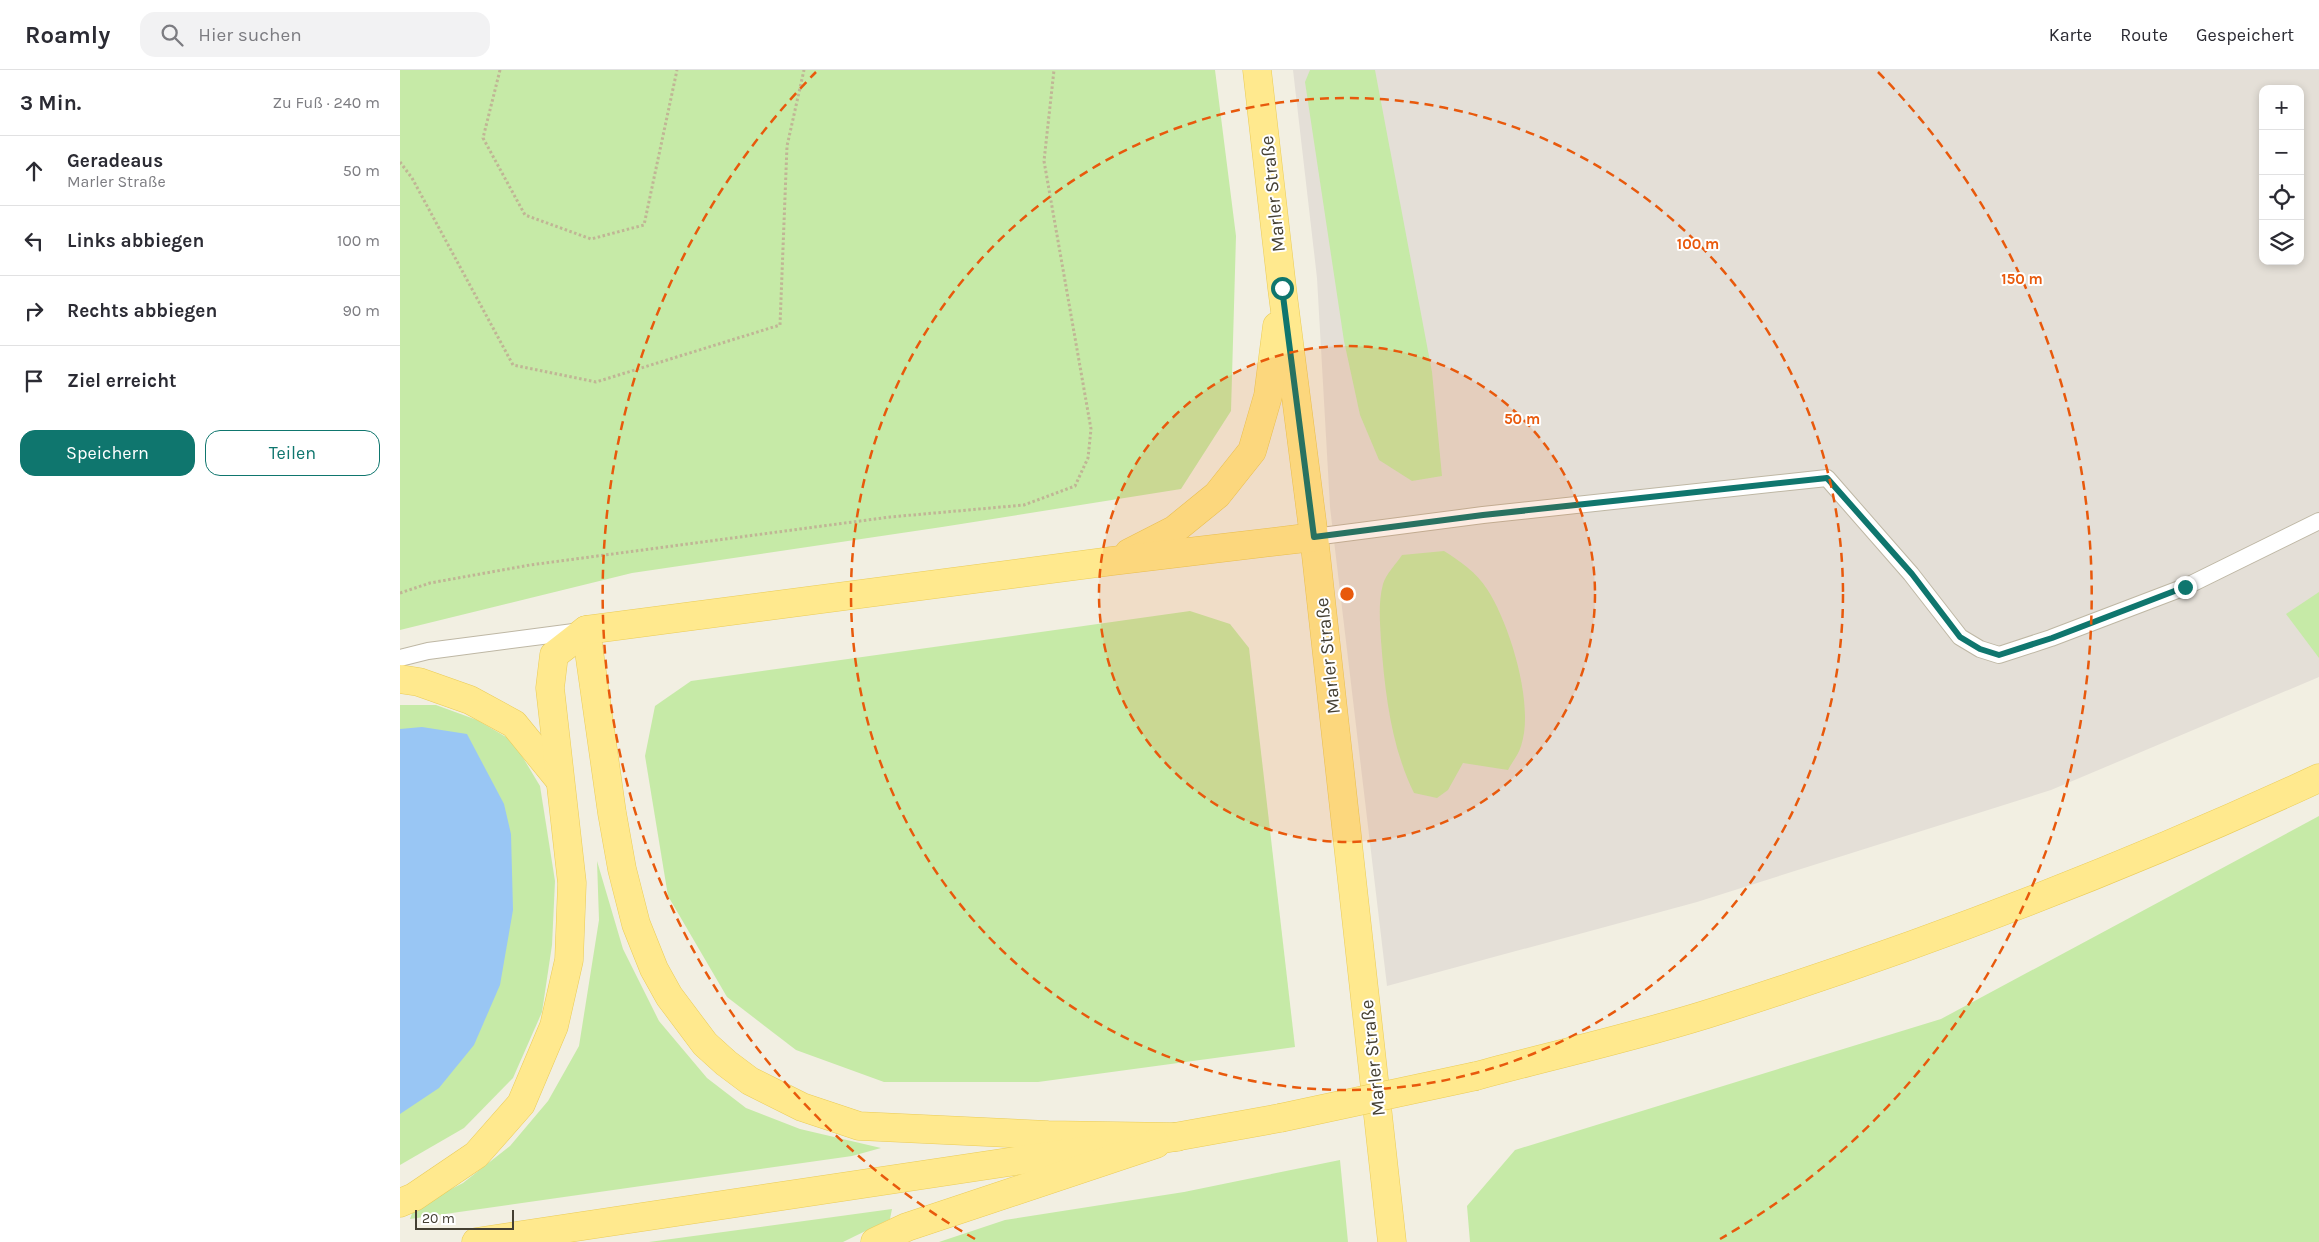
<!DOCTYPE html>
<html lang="de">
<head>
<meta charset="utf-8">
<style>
  body { margin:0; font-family:Karla,sans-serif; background:#f2f2f3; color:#2b2b33 }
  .controls { position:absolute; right:15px; top:15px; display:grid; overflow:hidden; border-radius:10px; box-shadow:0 2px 8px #0003 }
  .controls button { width:45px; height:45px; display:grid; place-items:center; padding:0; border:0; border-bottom:1px solid #e1e1e2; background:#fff; color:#2b2b33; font:25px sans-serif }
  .scale { position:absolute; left:15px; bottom:12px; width:99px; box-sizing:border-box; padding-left:5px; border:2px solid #443f32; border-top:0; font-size:14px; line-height:18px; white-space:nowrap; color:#443f32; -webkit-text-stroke:4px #fff; paint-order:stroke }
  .stop { position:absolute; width:15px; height:15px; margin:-11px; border:4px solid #0f766e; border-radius:50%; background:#fff }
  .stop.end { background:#0f766e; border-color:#fff; box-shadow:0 1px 5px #0008 }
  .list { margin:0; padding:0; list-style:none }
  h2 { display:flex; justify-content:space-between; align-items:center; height:65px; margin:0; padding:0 20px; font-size:21px }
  h2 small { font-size:16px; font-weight:400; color:#7c7c81 }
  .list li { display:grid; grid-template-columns:32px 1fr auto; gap:15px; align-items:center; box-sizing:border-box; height:70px; padding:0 20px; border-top:1px solid #e1e1e2 }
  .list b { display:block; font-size:19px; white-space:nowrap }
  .list p { margin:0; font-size:16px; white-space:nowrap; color:#7c7c81 }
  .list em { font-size:16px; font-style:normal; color:#7c7c81 }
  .actions { display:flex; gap:10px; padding:15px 20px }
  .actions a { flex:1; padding:11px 0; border:1px solid #0f766e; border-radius:15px; text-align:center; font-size:18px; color:#0f766e }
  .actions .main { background:#0f766e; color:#fff }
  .icon { flex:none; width:28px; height:28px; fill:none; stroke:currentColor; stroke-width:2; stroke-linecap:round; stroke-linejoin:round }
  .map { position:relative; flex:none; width:1919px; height:1172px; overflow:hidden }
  header { display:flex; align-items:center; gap:30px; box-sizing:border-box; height:70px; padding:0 25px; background:#fff; border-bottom:1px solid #e1e1e2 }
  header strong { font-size:24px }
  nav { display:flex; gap:28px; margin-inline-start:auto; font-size:18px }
  .search { width:350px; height:45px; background:#f2f2f3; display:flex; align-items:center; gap:12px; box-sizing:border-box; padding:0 18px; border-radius:15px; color:#7c7c81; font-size:19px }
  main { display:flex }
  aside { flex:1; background:#fff }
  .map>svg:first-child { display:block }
</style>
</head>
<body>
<header>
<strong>Roamly</strong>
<div class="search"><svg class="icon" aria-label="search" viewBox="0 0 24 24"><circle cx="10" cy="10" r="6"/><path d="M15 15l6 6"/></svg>Hier suchen</div>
<nav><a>Karte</a><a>Route</a><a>Gespeichert</a></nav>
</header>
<main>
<aside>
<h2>3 Min.<small>Zu Fuß · 240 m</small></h2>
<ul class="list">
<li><svg class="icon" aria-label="ahead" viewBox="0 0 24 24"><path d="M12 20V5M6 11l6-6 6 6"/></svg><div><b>Geradeaus</b><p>Marler Straße</p></div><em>50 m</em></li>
<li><svg class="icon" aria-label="left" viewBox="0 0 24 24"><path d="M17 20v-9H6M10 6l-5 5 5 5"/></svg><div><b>Links abbiegen</b></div><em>100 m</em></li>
<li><svg class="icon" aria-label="right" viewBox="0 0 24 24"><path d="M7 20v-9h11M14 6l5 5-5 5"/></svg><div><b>Rechts abbiegen</b></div><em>90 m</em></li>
<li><svg class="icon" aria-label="arrive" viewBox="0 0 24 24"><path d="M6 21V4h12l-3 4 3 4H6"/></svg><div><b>Ziel erreicht</b></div></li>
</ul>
<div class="actions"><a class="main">Speichern</a><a>Teilen</a></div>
</aside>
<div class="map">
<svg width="1919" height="1172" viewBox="0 0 1919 1172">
  <rect width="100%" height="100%" fill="#f2efe2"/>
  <path fill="#e4dfd7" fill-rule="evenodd" d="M 893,0 L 1919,0 L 1919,607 L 1651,720 L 1297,832 L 987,916 L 930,437 L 917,208 ZM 1863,19 L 1900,19 L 1900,191 L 1863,191 Z"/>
  <g fill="#c6eaa7">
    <polygon points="0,0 815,0 836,166 831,341 781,419 542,457 232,503 0,560"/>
    <polygon points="910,0 975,0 1032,302 1042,406 1012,411 979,390 960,345 944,271 905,12"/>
    <path d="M 1044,481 C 1060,491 1077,503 1087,519 C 1110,554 1135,636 1121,676 C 1119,684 1112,692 1108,700 L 1063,693 L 1048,720 L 1037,728 L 1014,723 C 991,676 985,623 981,571 C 980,553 978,532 983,514 C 986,504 996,494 1002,485 Z"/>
    <polygon points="1919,522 1919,588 1886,544"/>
    <polygon points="790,541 830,554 849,578 895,977 638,1012 484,1012 396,980 327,927 268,826 245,686 255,636 291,611"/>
    <polygon points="0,635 36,635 77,650 113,671 140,716 155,811 152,875 142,942 113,1008 64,1058 0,1095"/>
    <polygon points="1919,746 1919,1172 1070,1172 1067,1136 1115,1080 1541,949"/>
    <polygon points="197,791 223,879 259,951 307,1008 346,1038 400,1059 481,1078 452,1086 10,1149 14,1138 63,1113 110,1076 148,1031 179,976 199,850"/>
    <polygon points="940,1090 948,1172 539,1172 605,1150 784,1122"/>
    <polygon points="492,1139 490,1149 443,1172 249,1172"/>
  </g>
  <polygon fill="#99c6f4" points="22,657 67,664 104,734 111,764 113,840 100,915 74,975 39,1018 0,1044 0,659"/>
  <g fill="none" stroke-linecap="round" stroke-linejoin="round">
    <defs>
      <g id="service">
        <polyline points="914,467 1083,445 1427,408 1511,504 1560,567 1580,579 1599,585 1651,568 1785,517 1919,451"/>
        <polyline points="0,588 28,581 181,561"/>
      </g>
      <g id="primary">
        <polyline points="857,0 882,218 914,467 992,1172"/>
        <polyline points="729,483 774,460 817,425 852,381 868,326 877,256"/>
        <polyline points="186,560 212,743 222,799 236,854 254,899 269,926 305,974 326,993 350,1011 402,1037 459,1056 648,1065 777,1067"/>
        <polyline points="0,609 19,612 70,630 114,654 158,708"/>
        <path d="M 1076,1006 C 1157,984 1240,966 1320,940 C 1524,875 1725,798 1919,708"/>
        <polyline points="758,1070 880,1048"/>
        <polyline points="0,1133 14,1127 76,1085 121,1034 154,956 169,890 172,813 150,618 154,585 186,560 712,491 914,467"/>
        <polyline points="76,1172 695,1079"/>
        <polyline points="475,1172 507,1157 756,1074"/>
      </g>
    </defs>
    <use href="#service" stroke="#beb7a4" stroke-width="18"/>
    <use href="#primary" stroke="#eacc58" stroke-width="29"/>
    <g stroke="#c0b595" stroke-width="3" stroke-dasharray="2.5 2.5" stroke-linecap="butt">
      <polyline points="100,0 83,68 125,145 191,169 244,155 277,0"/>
      <polyline points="0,92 12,108 113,295 196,312 380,255 387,76 404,0"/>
      <polyline points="0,523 30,513 130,495 490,447 624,435 675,416 688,388 691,359 644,91 654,0"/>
    </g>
    <use href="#service" stroke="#fff" stroke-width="16"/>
    <use href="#primary" stroke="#ffe98e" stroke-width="28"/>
    <defs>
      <polyline id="primary-bridge" points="880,1048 1076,1006"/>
    </defs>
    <use href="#primary-bridge" stroke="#eacc58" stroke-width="29" stroke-linecap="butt"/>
    <use href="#primary-bridge" stroke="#ffe98e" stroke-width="28"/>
  </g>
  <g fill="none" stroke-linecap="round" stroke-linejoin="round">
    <polyline stroke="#0f766e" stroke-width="6" points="882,218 914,467 1083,445 1427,408 1512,504 1560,567 1580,579 1599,585 1652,568 1785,517"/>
  </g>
  <circle cx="947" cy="524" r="248" fill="#e8590c" fill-opacity=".12"/>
  <g fill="none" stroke="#e8590c" stroke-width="2.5" stroke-dasharray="9 6">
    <circle cx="947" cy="524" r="248"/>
    <circle cx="947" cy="524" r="496"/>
    <path d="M575 1169A745 745 0 0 1 416 2M1478 2A745 745 0 0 1 1320 1169"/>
  </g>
  <g text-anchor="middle" stroke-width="4" stroke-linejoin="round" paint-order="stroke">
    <g font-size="19" fill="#443f32" stroke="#fff">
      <text transform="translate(872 124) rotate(-96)" y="7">Marler Straße</text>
      <text transform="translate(927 586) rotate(-96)" y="7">Marler Straße</text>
      <text transform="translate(972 988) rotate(-96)" y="7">Marler Straße</text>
    </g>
  </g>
  <circle cx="947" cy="524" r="8" fill="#e8590c" stroke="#fff" stroke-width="2.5"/>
  <g font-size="15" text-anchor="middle" font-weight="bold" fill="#e8590c" stroke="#fff" stroke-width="4" stroke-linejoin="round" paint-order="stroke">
    <text x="1298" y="179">100 m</text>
    <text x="1622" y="214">150 m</text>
    <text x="1122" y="354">50 m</text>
  </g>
</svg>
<div class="controls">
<button>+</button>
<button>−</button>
<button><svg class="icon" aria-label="locate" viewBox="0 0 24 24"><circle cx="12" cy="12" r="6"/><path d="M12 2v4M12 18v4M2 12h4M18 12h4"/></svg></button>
<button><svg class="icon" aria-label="layers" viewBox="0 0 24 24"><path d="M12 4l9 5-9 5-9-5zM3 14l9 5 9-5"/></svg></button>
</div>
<div class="scale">20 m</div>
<div class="stop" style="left:882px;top:218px"></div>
<div class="stop end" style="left:1785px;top:517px"></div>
</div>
</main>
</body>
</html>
